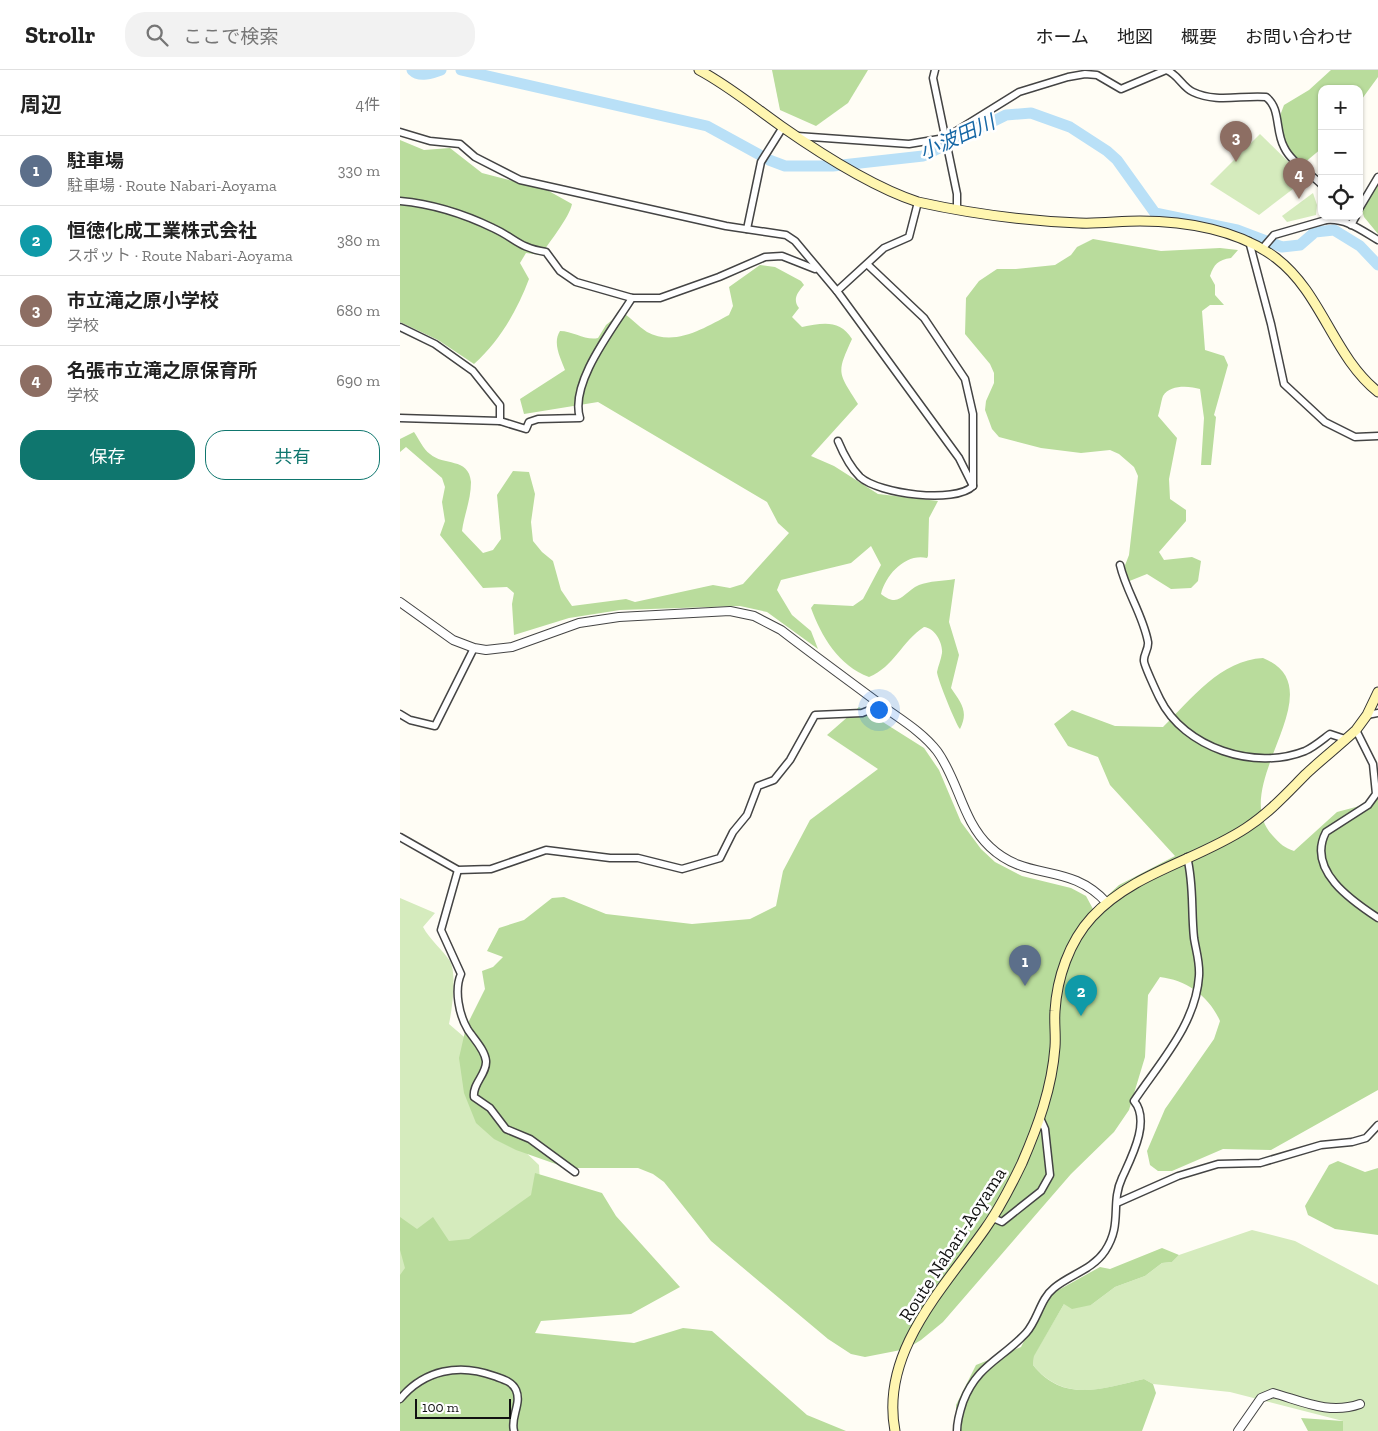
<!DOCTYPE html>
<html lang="ja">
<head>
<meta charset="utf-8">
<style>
  body { margin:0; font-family:"Zilla Slab","Noto Sans JP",serif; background:#f2f2f2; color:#222 }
  .controls { position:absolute; right:15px; top:15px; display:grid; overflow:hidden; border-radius:10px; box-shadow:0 1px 4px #0004 }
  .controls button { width:45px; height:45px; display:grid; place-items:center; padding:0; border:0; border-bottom:1px solid #e0e0e0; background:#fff; color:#222; font:25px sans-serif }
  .scale { position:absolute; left:15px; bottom:12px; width:96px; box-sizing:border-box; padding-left:5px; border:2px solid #111; border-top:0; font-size:14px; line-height:18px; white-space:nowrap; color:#111; -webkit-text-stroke:4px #fff; paint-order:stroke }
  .you { position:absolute; left:478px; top:639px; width:18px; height:18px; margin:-12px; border:4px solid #fff; border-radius:50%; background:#1a73e8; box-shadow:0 0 0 8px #1a73e833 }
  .badge { display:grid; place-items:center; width:32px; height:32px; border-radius:50%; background:#0f766e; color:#fff; font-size:16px; font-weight:700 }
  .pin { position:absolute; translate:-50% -41px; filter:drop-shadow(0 1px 2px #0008) }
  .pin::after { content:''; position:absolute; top:26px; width:18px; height:15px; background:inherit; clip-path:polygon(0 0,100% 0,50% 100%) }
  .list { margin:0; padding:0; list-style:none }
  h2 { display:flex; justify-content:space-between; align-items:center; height:65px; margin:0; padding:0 20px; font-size:21px }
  h2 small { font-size:16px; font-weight:400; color:#767676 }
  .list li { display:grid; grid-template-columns:32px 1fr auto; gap:15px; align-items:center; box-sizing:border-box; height:70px; padding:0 20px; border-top:1px solid #e0e0e0 }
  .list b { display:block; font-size:19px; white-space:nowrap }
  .list p { margin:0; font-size:16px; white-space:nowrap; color:#767676 }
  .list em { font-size:16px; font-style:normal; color:#767676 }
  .actions { display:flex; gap:10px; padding:15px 20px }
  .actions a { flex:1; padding:11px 0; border:1px solid #0f766e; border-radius:20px; text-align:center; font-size:18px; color:#0f766e }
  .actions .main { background:#0f766e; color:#fff }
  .icon { flex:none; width:28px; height:28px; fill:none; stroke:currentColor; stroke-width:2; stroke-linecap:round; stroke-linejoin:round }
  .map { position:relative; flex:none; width:978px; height:1361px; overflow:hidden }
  header { display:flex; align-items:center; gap:30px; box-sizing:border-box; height:70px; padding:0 25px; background:#fff; border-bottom:1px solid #e0e0e0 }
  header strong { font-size:24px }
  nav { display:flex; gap:28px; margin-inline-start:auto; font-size:18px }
  .search { width:350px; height:45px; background:#f2f2f2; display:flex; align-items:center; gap:12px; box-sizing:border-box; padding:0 18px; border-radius:20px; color:#767676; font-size:19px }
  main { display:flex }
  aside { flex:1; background:#fff }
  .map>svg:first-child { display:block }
</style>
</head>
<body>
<header>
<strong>Strollr</strong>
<div class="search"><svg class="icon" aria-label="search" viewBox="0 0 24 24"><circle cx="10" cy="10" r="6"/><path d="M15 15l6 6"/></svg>ここで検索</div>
<nav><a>ホーム</a><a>地図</a><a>概要</a><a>お問い合わせ</a></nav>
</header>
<main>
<aside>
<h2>周辺<small>4件</small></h2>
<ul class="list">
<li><span class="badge" style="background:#5c6f8a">1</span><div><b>駐車場</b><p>駐車場 · Route Nabari-Aoyama</p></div><em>330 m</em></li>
<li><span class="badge" style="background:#0f9aa8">2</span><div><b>恒徳化成工業株式会社</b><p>スポット · Route Nabari-Aoyama</p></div><em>380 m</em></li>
<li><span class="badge" style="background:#8d6e63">3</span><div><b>市立滝之原小学校</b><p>学校</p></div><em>680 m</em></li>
<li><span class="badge" style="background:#8d6e63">4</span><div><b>名張市立滝之原保育所</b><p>学校</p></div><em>690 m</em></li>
</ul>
<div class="actions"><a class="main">保存</a><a>共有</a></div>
</aside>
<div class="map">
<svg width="978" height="1361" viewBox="0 0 978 1361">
  <rect width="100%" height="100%" fill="#fffdf5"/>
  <g fill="#d5ebbd">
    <polygon points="860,64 906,109 859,145 810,114"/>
    <polygon points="913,123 917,135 916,145 887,152 882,146"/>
    <path d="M 0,828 L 35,843 L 23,857 C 30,870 42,879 50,891 C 57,904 52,940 49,954 L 70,972 L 118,1075 L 139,1095 L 140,1113 L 132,1134 L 0,1216 Z"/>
    <path d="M 852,1160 L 895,1171 L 978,1215 L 978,1361 L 943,1361 L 943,1351 L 830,1322 L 753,1314 L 744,1309 C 703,1318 665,1334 633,1295 L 634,1285 L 664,1234 L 691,1235 L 715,1217 L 745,1206 L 762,1193 L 772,1192 L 779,1185 Z"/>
  </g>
  <g fill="#b9dc9c">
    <polygon points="372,0 468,0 448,33 416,56 380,40"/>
    <polygon points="931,0 978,0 978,7 959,33 959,19 922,19 922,78 903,94 887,82 879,53 881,43 884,35 909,20"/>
    <path d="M 0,70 L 24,80 L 50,78 L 82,103 L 147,120 L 172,134 C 169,148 150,171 141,185 L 126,183 L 120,193 L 129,209 C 117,241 99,272 74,294 L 38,270 L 0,252 Z"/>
    <polygon points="978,110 978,164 964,147 961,137"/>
    <path d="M 693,169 L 761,181 L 820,178 L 838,180 L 831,188 C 818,190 814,194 810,206 L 815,215 L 815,225 L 824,235 L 810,235 L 802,241 L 805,280 L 824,286 L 828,295 L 814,345 L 816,347 L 811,395 L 801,395 L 804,348 L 800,319 C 790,316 770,314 763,326 C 761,331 760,340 758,346 L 777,368 L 769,409 L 770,429 L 786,440 L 786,451 L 759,482 L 764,490 L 792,487 L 801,491 L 798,511 L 791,518 L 771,519 L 747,504 L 727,512 L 722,503 L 729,485 L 738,406 L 734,397 L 719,384 L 710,380 L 681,383 L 641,378 L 599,367 L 592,359 L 585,340 L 586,331 L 594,313 L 594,303 L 590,294 L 565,264 L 566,228 L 579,211 L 597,199 L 616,199 L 655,195 L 671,185 L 677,177 Z"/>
    <path d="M 360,195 L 375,197 L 401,211 L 404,215 C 398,222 392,229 399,238 L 392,247 L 402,257 C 422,253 440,249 452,269 C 436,304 438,302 458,334 L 411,386 L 434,396 L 478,424 L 538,431 L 529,448 L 528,486 L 527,488 C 506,483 486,504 481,524 C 500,539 503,522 519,515 C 529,511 544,511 555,509 L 549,552 L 559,585 L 551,618 C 561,633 569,641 560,659 C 557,657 537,608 537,602 C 538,596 541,590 542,583 C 543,573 535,558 524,557 C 502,571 494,597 469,607 C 439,596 421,566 411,538 L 414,534 L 453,536 L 463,529 L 481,495 L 471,476 L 451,493 L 381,510 L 377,520 L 392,545 L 411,561 L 418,579 L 367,542 L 340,536 L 220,540 L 169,548 L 114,565 L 112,534 L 114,523 L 107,517 L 83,518 L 40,465 L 45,451 L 42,432 L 45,417 L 42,408 L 6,377 L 0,382 L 0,369 L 14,362 C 19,369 23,379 30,384 C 43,396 69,387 71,412 C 71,430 64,445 62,461 L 83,483 L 93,480 L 101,469 L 97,425 L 113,401 L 129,402 L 135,424 L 131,452 L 133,471 L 142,482 L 153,491 L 161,520 L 172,536 L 226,529 L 235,532 L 313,515 L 330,518 L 343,514 L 389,463 L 378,453 L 367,432 L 198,332 L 124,344 L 120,329 L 165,300 C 161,289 152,273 160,261 C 173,261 186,271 198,268 L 206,255 L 222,242 C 231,248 238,256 247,262 C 275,277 304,258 329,245 L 333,236 L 329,217 Z"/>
    <path d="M 863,588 C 939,619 825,716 873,766 C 880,774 885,778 894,781 L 937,742 L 971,733 L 978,727 L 978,1020 L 871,1080 L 823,1079 L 772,1101 L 758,1101 L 750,1095 L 747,1081 L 765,1039 L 814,969 L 820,951 C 809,926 786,910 760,907 L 748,925 L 745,987 L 729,1040 L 714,1062 L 671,1104 L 543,1252 L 521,1270 L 506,1279 L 465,1287 L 451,1284 L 428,1269 L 311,1171 L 264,1112 L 253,1104 L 238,1098 L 167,1098 L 116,1080 L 94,1069 L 76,1053 L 64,1023 L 59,988 L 66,957 L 85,919 L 82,901 L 93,897 L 103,887 L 87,881 L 99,858 L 124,850 L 152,828 L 164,827 L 206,844 L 292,854 L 350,849 L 376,836 L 383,801 L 410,750 L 478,699 L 427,665 L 459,637 L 524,678 L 539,700 L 561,752 L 581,779 L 595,792 L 622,806 L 671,818 L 686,826 L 693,839 L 719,815 L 775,786 L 710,715 L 698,687 L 668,676 L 654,654 L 672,640 L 715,656 L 763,657 C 791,629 821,590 863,588 Z"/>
    <polygon points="938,1091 965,1102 978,1098 978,1165 935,1159 908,1145 905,1136 929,1095"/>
    <polygon points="135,1103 202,1123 216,1146 280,1217 231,1244 141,1251 135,1263 234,1273 283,1258 312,1261 407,1345 446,1361 0,1361 0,1205 5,1198 0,1180 0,1147 17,1159 33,1147 49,1171 69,1169 131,1125"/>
    <path d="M 762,1178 L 779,1185 L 772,1192 L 762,1193 L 745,1206 L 715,1217 L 691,1235 L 672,1239 L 664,1234 L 634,1286 L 633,1295 C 664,1334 703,1318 744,1309 L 753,1314 L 756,1323 L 742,1361 L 556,1361 L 556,1335 L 576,1295 L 621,1277 L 646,1227 L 700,1197 L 710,1199 Z"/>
    <polygon points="901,1348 943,1351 943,1361 908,1361"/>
  </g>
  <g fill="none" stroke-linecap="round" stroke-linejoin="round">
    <g stroke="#b9e0f7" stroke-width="11">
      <path d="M 12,0 C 20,8 31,3 41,0"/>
      <polyline points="61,0 307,56 369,90 385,96 433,96 523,86 606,45 631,43 670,57 707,81 717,90 755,143 837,160 882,177 900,175 915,162 934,160 960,176 978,195"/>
    </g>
    <defs>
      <g id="minor">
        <polyline points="535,0 533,8 557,124 557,139"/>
        <polyline points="0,62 30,71 60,74 75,87 120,110 326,156 386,165 395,171 437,221 559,388 573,416"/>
        <path d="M 397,66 L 509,74 L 545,68 L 619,22 L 668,7 L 685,4 L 697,5 L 721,19 L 766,0 C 778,4 782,17 793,22 C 816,33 841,25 866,27 C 881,38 875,61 884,77 C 891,92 910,103 922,115"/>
        <path d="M 0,131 C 33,134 64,144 93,158 C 115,168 119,178 146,182 L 160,201 L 176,212 L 232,228 L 260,228 L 319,207 L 365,187 L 382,186 L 415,199"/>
        <polyline points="959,139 978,107"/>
        <path d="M 926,147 L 926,150 C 946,148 961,160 978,170"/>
        <polyline points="951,155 956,146"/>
        <polyline points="347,159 361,92 383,57"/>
        <polyline points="849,171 871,254 884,314 925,352 955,367 978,366"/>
        <polyline points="862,179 874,165 926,150"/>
        <polyline points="437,221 484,178 509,167 518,132"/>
        <polyline points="0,257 35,274 73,301 100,335 100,351"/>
        <path d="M 0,348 L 100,351 L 126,359 L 129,352 L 138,349 L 180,348 C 169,313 214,257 232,228"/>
        <path d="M 438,371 C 443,383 450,397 460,407 C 479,424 555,434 573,416 L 573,344 L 565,309 L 524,248 L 468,195"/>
        <path d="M 720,495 C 726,521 743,545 748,572 C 749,579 743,585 744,591 C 744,595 757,623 760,629 C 784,678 855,701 905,681 C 914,677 922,670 930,664 L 945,669"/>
        <polyline points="0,644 10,650 35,656 74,578"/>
        <polyline points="967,645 978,643"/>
        <path d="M 956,660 L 973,694 L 976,724 L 968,735 L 926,762 C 906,800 952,831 978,848"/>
        <polyline points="0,767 58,800 91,799 146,780 210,788 238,788 282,799 320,788 333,762 347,745 358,716 374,710 390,690 415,645 462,643 482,635"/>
        <path d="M 58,800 L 41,860 L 61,904 C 54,920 59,945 68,960 C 74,969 85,980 86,991 C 87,1004 72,1014 74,1027 L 90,1038 L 106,1059 L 130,1069 L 175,1102"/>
        <polyline points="717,1133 778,1106 818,1094 860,1093 921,1075 952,1072 966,1068 978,1055"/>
        <polyline points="593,1148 602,1152 641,1121 650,1105 645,1059 641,1050"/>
        <path d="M 0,1329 C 24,1300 59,1293 94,1306 C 102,1309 112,1311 116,1320 C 122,1334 110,1347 114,1361"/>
        <path d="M 557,1361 C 557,1351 560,1341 563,1332 C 577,1295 602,1289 626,1263 C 638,1250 640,1229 654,1218 C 671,1204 692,1200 705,1181 C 723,1154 710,1134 722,1108 C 731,1088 751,1051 734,1031 C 760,992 796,954 799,906 C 800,892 796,881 794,868 C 791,840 794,814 787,787"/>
      </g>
      <g id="tertiary">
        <path d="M 0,532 L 53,570 L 74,578 L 86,580 L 112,577 L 179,553 L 219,547 L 330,541 L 354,546 L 381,560 C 416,587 452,613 488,640 C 505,652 524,664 537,681 C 559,711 562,751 590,777 C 628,813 669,791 707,833"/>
        <path d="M 838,1361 L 861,1328 L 873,1323 C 902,1331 929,1345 960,1334"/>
      </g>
      <g id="secondary">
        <path d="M 299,0 C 329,16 354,37 381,56 C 421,84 472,117 518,132 C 568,143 629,151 679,153 C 699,154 720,151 740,151 C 786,151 839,160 876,188 C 922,223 933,286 978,322"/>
        <path d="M 495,1361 C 480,1282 543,1219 585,1159 C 600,1138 611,1116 622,1093 C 638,1056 652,1018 655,977 C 656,965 654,953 655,941 C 657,908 669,872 692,847 C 734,802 796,791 846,758 C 869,743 887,723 906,704 C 922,689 940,675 956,660 L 967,645 L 978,622"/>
      </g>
    </defs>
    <use href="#minor" stroke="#444" stroke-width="9"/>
    <use href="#tertiary" stroke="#444" stroke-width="10"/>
    <use href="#secondary" stroke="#333" stroke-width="11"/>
    <use href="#minor" stroke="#fff" stroke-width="6"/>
    <use href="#tertiary" stroke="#fff" stroke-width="8"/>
    <use href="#secondary" stroke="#fff6b0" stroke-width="9"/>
  </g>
  <g text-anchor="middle" stroke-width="5" stroke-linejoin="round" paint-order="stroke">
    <g font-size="19" fill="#111" stroke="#fff">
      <text transform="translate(552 1174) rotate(-57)" y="7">Route Nabari-Aoyama</text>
    </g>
    <g font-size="20" font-style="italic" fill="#1768a6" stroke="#fff">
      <text transform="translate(557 67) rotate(-24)" y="7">小波田川</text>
    </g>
  </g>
</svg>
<div class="controls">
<button>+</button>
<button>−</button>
<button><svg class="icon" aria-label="locate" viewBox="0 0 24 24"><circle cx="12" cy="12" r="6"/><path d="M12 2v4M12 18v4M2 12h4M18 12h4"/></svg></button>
</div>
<div class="scale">100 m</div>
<div class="you"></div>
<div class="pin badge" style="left:625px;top:916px;background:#5c6f8a">1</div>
<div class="pin badge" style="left:681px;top:946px;background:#0f9aa8">2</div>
<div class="pin badge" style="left:836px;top:92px;background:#8d6e63">3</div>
<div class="pin badge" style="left:899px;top:129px;background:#8d6e63">4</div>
</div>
</main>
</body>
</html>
